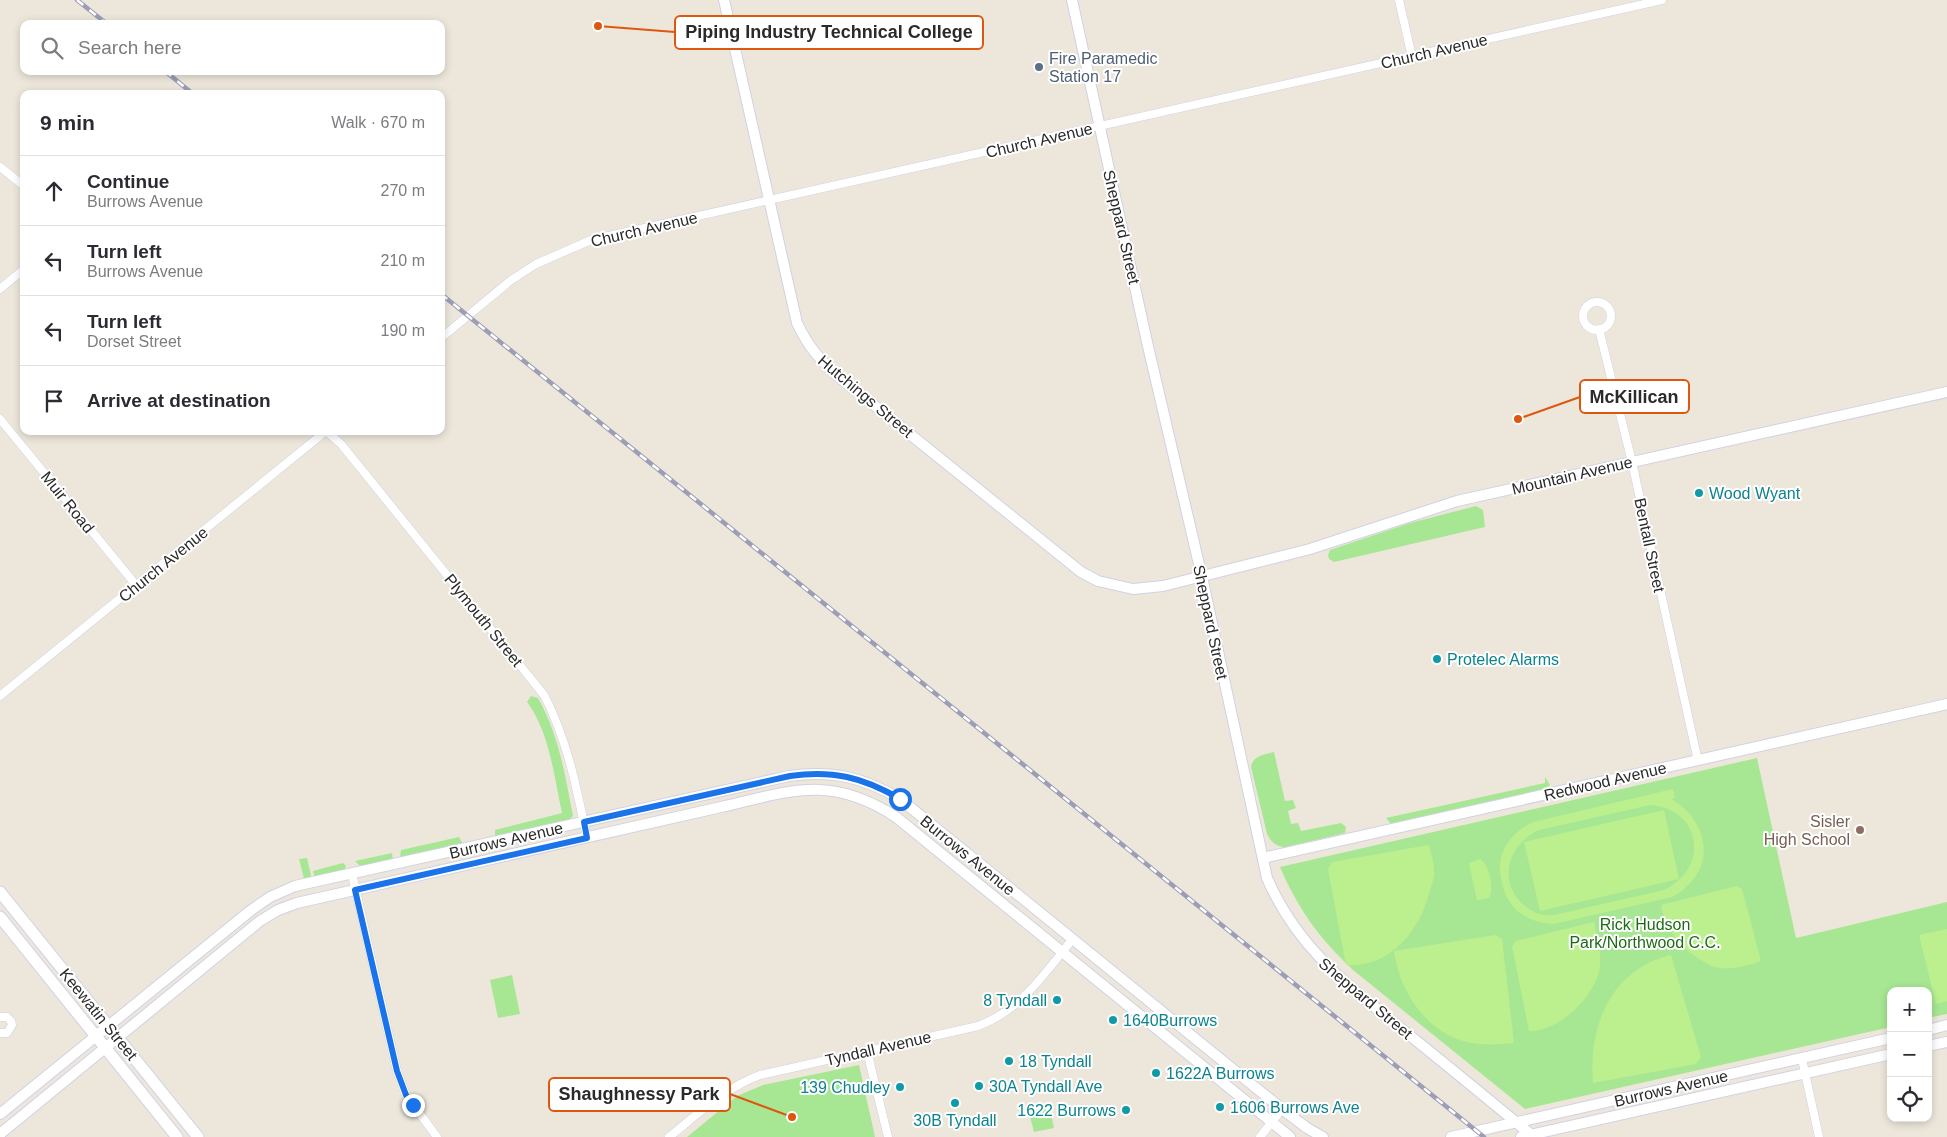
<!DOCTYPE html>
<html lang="en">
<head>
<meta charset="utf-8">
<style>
  body { margin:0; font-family:Arial,sans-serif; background:#f2f2f3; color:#2b2b33 }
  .controls { position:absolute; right:15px; bottom:15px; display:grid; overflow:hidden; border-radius:10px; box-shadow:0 2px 8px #0003 }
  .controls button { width:45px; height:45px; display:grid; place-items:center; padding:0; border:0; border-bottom:1px solid #e1e1e2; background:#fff; color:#2b2b33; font:25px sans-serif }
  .stop { position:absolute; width:15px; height:15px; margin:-11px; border:4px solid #1a73e8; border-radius:50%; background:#fff }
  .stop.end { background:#1a73e8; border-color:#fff; box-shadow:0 1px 5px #0008 }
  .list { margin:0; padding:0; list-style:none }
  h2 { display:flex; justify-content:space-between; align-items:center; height:65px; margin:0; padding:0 20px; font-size:21px }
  h2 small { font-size:16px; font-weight:400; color:#7c7c81 }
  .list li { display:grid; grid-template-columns:32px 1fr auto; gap:15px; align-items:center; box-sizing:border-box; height:70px; padding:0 20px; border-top:1px solid #e1e1e2 }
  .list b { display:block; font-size:19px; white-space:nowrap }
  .list p { margin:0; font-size:16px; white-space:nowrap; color:#7c7c81 }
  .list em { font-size:16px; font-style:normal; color:#7c7c81 }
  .icon { flex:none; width:28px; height:28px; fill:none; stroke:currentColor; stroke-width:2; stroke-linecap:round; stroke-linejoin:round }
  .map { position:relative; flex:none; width:1947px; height:1137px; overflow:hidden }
  .search { position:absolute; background:#fff; box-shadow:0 2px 8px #0003; left:20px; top:20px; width:425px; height:55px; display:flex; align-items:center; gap:12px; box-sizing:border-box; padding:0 18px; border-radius:10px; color:#7c7c81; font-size:19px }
  .panel { position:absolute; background:#fff; box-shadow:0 2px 8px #0003; left:20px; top:90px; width:425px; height:345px; border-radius:10px }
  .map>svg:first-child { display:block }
</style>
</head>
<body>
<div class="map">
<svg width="1947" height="1137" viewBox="0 0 1947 1137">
  <rect width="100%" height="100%" fill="#ede7db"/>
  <g fill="#a7e793">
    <polygon points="1476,506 1483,510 1485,527 1334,562 1329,559 1328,555 1330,550 1410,523"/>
    <path d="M 531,696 L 538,698 C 559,735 565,775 573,816 L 565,823 L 498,838 L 495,836 L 495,830 L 562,813 C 554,777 550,733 527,702 Z"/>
    <path d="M 1274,752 L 1285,801 L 1293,800 L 1296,808 L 1288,811 L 1291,824 L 1298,823 L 1301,831 L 1341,823 L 1346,827 L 1345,833 L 1286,847 C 1277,847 1271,842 1267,834 L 1251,767 C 1252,756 1265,754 1274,752 Z"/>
    <path d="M 1757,758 L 1796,938 L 1947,902 L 1947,1014 L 1928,1018 L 1928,991 L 1891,991 L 1891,1027 L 1525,1109 L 1353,970 C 1319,938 1298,909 1280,867 Z"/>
    <polygon points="1545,777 1550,785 1546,789 1393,824 1390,823 1386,818 1545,783"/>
    <polygon points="459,837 463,844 400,857 401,850"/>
    <polygon points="392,853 393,860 360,866 355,861"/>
    <polygon points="307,858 312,880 304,879 299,859"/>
    <polygon points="343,863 346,866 344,871 315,879 313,871"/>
    <polygon points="512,975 520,1014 498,1018 490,980"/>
    <polygon points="859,1065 875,1137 687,1137 737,1096 763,1085"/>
    <polygon points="1045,1109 1051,1114 1054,1128 1034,1132 1029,1113"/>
  </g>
  <g fill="#bcef8e" fill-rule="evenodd">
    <path d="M 1673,789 L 1675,798 L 1671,799 C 1705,818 1717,861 1685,888 C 1681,892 1676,894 1672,897 L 1554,924 C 1524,922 1506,908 1501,878 C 1498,865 1501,852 1509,841 C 1515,832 1524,827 1533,822 ZM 1650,805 C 1702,809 1710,868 1664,890 L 1554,915 C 1549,915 1543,915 1539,914 C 1497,897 1500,848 1539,830 Z"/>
    <polygon points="1664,810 1679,879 1540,911 1524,842"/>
    <path d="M 1429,845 C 1431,853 1434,862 1434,871 C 1435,877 1432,884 1430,890 C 1421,929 1391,968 1346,965 L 1328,869 L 1332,862 Z"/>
    <path d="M 1480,859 C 1490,866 1494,888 1489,898 L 1477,900 L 1469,863 Z"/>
    <path d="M 1737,886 L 1742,889 L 1761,961 C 1746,966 1730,971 1715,967 C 1710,966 1705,962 1701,960 C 1680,947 1665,929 1661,905 Z"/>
    <path d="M 1594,922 C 1597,937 1603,956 1599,972 C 1591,1000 1559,1031 1529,1031 L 1512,946 L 1516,941 Z"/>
    <polygon points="1947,929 1947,1001 1936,1004 1919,935"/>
    <path d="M 1495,935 L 1502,939 L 1514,1043 C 1502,1044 1491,1045 1479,1044 C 1431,1040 1400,995 1394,951 Z"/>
    <path d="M 1671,955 L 1701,1057 L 1696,1064 L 1593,1083 C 1588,1026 1611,969 1671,955 Z"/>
  </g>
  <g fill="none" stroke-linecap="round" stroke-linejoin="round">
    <defs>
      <g id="minor">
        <polyline points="1399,0 1412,57"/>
        <polyline points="0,167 24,186"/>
        <polyline points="0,289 24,269"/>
        <circle cx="1597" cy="316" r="14"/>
        <polyline points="1599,329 1632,462 1698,761"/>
        <polyline points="441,338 510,281 536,264 591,240 1662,0"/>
        <polyline points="0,419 136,585"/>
        <path d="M 326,431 L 341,444 L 544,695 C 567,739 577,789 587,838"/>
        <polyline points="0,696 326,431"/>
        <polyline points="352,874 397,1071 406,1095 437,1137"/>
        <polyline points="0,1017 7,1017 11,1021 12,1025 7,1033 0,1033"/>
        <polyline points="867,1051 888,1137"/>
        <polyline points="1802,1059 1819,1137"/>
        <path d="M 669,1137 C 698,1114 725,1088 760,1075 L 978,1026 C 1021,1010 1044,974 1072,940"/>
        <polyline points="1260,1137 1282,1109"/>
      </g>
      <g id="tertiary">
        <path d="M 724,0 L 797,323 C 809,348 819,359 839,377 L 1081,572 L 1098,581 L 1133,589 L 1163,586 L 1310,549 L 1457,501 L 1947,392"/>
        <path d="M 1072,0 L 1147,342 L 1202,577 L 1267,878 C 1299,952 1353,989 1413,1038 C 1454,1071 1494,1104 1534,1137"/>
        <polyline points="1263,858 1947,704"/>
        <polyline points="1928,1030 1947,1025"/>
        <polyline points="1928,1046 1947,1042"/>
        <path d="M 0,1114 L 250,911 L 270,897 L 295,886 L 789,776 C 832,770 863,777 900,799 L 1282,1109 L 1307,1128 L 1323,1137"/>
        <path d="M 0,1134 L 260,921 L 278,910 L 297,903 L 721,807 C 791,791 830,774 896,817 L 1290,1137"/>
        <polyline points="1451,1137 1891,1038"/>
        <polyline points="1521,1137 1891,1054"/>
      </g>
      <g id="secondary">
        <polyline points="0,892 198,1137"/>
        <polyline points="0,917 177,1137"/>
      </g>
    </defs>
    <use href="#minor" stroke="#d0d1e4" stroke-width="9"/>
    <use href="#tertiary" stroke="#d0d1e4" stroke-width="12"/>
    <use href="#secondary" stroke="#d0d1e4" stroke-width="13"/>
    <use href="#minor" stroke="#fff" stroke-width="8"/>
    <use href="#tertiary" stroke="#fff" stroke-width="10"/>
    <use href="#secondary" stroke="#fff" stroke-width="11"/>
    <defs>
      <g id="rail">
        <polyline points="77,0 107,24"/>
        <polyline points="165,71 193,94"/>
        <polyline points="441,294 1484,1137"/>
      </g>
    </defs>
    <use href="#rail" stroke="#9d9eb6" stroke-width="4.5"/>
    <use href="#rail" stroke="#fff" stroke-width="2.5" stroke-dasharray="8" stroke-linecap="butt"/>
  </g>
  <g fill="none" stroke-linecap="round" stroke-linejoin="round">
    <path stroke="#1a73e8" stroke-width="6" d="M 413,1105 L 406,1095 L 397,1071 L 355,890 L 587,838 L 584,822 L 790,776 C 832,770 863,777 900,799"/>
  </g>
  <circle fill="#5c6f8a" stroke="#fff" stroke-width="2" cx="1039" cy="67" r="5"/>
  <g fill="#0f9aa8" stroke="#fff" stroke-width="2">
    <circle cx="1699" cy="493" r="5"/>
    <circle cx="1437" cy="659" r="5"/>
    <circle cx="1057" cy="1000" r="5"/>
    <circle cx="1113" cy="1020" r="5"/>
    <circle cx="1009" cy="1061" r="5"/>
    <circle cx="1156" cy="1073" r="5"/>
    <circle cx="979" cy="1086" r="5"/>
    <circle cx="900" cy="1087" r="5"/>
    <circle cx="955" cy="1103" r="5"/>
    <circle cx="1220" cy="1107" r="5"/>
    <circle cx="1126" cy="1110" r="5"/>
  </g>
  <circle fill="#8d6e63" stroke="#fff" stroke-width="2" cx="1860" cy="830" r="5"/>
  <g text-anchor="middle" stroke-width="4" stroke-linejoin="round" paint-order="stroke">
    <g font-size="16" fill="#2a2a2a" stroke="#fff">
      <text transform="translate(1434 51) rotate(-13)" y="6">Church Avenue</text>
      <text transform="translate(1039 140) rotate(-13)" y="6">Church Avenue</text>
      <text transform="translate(1122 227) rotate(77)" y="6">Sheppard Street</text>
      <text transform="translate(644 229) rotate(-13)" y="6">Church Avenue</text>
      <text transform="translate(866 396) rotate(40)" y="6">Hutchings Street</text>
      <text transform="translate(1572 475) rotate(-13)" y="6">Mountain Avenue</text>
      <text transform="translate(68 502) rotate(51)" y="6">Muir Road</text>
      <text transform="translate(1650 545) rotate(78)" y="6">Bentall Street</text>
      <text transform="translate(163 564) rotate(-39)" y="6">Church Avenue</text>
      <text transform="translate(484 620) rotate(51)" y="6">Plymouth Street</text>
      <text transform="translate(1211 622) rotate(78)" y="6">Sheppard Street</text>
      <text transform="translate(1605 781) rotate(-13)" y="6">Redwood Avenue</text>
      <text transform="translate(506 840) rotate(-13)" y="6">Burrows Avenue</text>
      <text transform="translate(968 855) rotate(39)" y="6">Burrows Avenue</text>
      <text transform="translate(1366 998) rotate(40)" y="6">Sheppard Street</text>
      <text transform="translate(99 1014) rotate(51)" y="6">Keewatin Street</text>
      <text transform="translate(878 1048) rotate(-13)" y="6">Tyndall Avenue</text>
      <text transform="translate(1671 1088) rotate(-13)" y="6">Burrows Avenue</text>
    </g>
    <g font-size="16" fill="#4e5e75" stroke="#fff" text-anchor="start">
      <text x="1049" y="64">Fire Paramedic<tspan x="1049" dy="18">Station 17</tspan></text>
    </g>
    <g font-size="16" fill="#0d838f" stroke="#fff" text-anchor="start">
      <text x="1709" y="499">Wood Wyant</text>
      <text x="1447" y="665">Protelec Alarms</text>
      <text x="1047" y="1006" text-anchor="end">8 Tyndall</text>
      <text x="1123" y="1026">1640Burrows</text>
      <text x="1019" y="1067">18 Tyndall</text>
      <text x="1166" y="1079">1622A Burrows</text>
      <text x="989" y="1092">30A Tyndall Ave</text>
      <text x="890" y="1093" text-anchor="end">139 Chudley</text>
      <text x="1230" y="1113">1606 Burrows Ave</text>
      <text x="1116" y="1116" text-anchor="end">1622 Burrows</text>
      <text x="955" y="1126" text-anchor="middle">30B Tyndall</text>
    </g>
    <g font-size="16" fill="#785e54" stroke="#fff" text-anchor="end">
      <text x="1850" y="827">Sisler<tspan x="1850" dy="18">High School</tspan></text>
    </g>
    <g font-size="16" fill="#1e6b15" stroke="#fff">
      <text x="1645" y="930">Rick Hudson<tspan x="1645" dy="18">Park/Northwood C.C.</tspan></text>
    </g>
  </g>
  <path fill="none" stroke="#de570e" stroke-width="2" d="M598 26L675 32M1518 419L1580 397M792 1117L730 1094"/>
  <g fill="#de570e" stroke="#fff" stroke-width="2">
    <circle cx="598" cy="26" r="5"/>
    <circle cx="1518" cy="419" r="5"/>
    <circle cx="792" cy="1117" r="5"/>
  </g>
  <g fill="#fff" stroke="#de570e" stroke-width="2">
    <rect x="675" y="16" width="308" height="33" rx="5"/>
    <rect x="1580" y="380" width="109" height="33" rx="5"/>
    <rect x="549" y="1078" width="181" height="33" rx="5"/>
  </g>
  <g font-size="18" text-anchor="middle" font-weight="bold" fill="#2a2a2a">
    <text x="829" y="38">Piping Industry Technical College</text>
    <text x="1634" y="403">McKillican</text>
    <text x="639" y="1100">Shaughnessy Park</text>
  </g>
</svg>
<div class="controls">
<button>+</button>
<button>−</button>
<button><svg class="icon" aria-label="locate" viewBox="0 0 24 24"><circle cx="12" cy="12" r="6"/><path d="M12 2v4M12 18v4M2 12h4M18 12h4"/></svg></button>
</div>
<div class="stop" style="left:900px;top:799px"></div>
<div class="stop end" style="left:413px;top:1105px"></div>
<div class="search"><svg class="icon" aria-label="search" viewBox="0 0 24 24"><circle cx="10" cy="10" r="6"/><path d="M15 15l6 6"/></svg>Search here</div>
<section class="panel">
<h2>9 min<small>Walk · 670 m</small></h2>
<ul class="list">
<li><svg class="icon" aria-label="ahead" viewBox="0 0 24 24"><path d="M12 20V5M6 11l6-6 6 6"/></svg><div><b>Continue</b><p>Burrows Avenue</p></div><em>270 m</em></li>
<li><svg class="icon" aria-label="left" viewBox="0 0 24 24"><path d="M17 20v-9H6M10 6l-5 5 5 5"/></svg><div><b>Turn left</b><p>Burrows Avenue</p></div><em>210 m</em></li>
<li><svg class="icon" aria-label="left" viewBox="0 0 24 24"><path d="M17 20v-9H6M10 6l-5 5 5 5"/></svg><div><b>Turn left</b><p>Dorset Street</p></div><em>190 m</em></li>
<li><svg class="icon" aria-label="arrive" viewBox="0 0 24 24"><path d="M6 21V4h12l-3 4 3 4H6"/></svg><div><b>Arrive at destination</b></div></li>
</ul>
</section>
</div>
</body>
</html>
